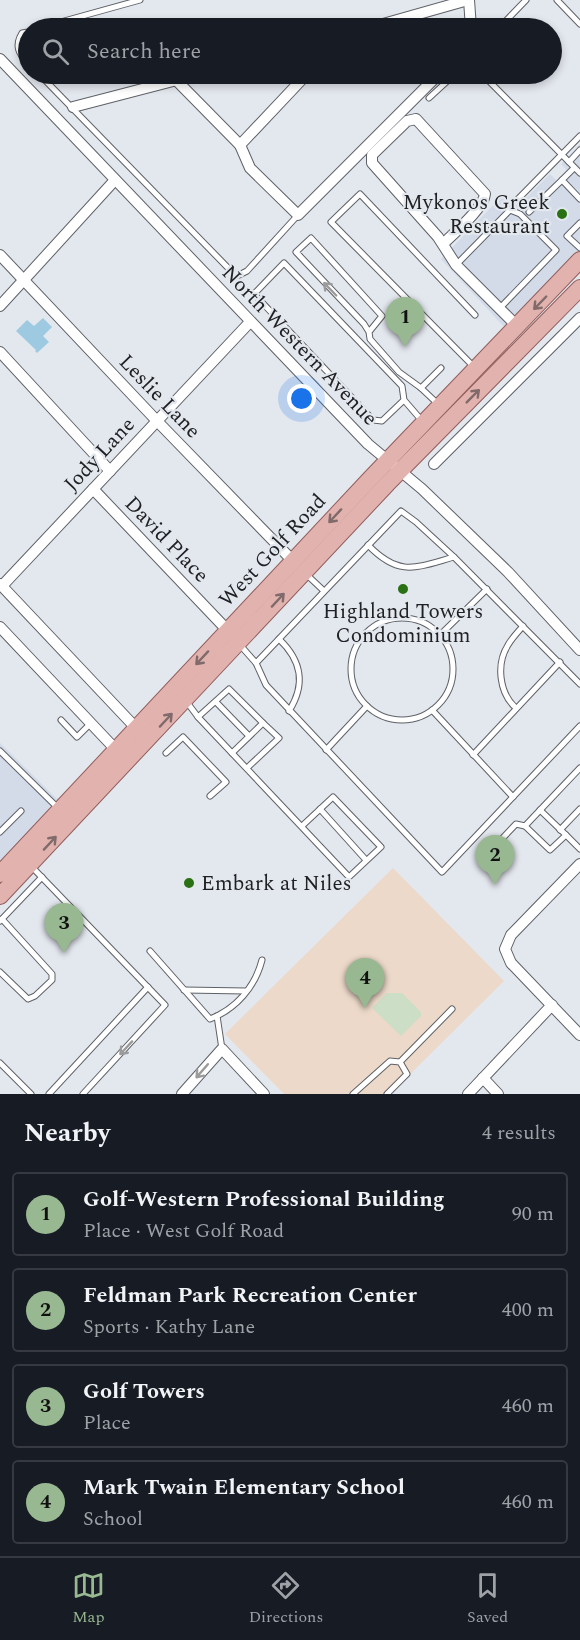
<!DOCTYPE html>
<html lang="en">
<head>
<meta charset="utf-8">
<style>
  body { margin:0; font-family:Spectral,serif; background:#20242c; color:#f1f3f6 }
  .you { position:absolute; left:302px; top:399px; width:21px; height:21px; margin:-15px; border:4px solid #fff; border-radius:50%; background:#1a73e8; box-shadow:0 0 0 9px #1a73e833 }
  .badge { display:grid; place-items:center; width:39px; height:39px; border-radius:50%; background:#97b890; color:#111; font-size:20px; font-weight:700 }
  .pin { position:absolute; translate:-50% -50px; filter:drop-shadow(0 2px 3px #0008) }
  .pin::after { content:''; position:absolute; top:32px; width:21px; height:18px; background:inherit; clip-path:polygon(0 0,100% 0,50% 100%) }
  .list { margin:0; padding:0; list-style:none }
  h2 { display:flex; justify-content:space-between; align-items:center; height:78px; margin:0; padding:0 24px; font-size:26px }
  h2 small { font-size:20px; font-weight:400; color:#9ea1a6 }
  .list li { display:grid; grid-template-columns:39px 1fr auto; gap:18px; align-items:center; box-sizing:border-box; height:84px; margin:0 12px 12px; padding:0 12px; border:2px solid #363941; border-radius:6px }
  .list b { display:block; font-size:22px; white-space:nowrap }
  .list p { margin:0; font-size:20px; white-space:nowrap; color:#9ea1a6 }
  .list em { font-size:20px; font-style:normal; color:#9ea1a6 }
  .icon { flex:none; width:33px; height:33px; fill:none; stroke:currentColor; stroke-width:2; stroke-linecap:round; stroke-linejoin:round }
  .map { position:relative; flex:none; width:580px; height:1094px; overflow:hidden }
  .search { position:absolute; background:#171b24; box-shadow:0 3px 9px #0003; left:18px; right:18px; top:18px; height:66px; display:flex; align-items:center; gap:15px; box-sizing:border-box; padding:0 21px; border-radius:33px; color:#9ea1a6; font-size:22px }
  .sheet { height:462px; background:#171b24 }
  nav { display:flex; justify-content:space-around; align-items:center; box-sizing:border-box; height:84px; border-top:2px solid #363941; background:#171b24; font-size:16px; color:#9ea1a6 }
  nav a { display:grid; justify-items:center; gap:3px }
  nav .on { color:#97b890 }
  .map>svg:first-child { display:block }
</style>
</head>
<body>
<div class="map">
<svg width="580" height="1094" viewBox="0 0 580 1094">
  <rect width="100%" height="100%" fill="#e3e7ee"/>
  <g fill="#d3dbe9">
    <polygon points="580,144 580,249 506,329 441,259 505,193 518,206 550,174 557,181 567,170 561,164"/>
    <polygon points="0,743 56,798 64,798 0,866"/>
  </g>
  <polygon fill="#ecd9c9" points="393,868 504,981 390,1094 284,1094 225,1034"/>
  <polygon fill="#cddec6" points="387,993 402,993 421,1012 421,1016 401,1036 372,1008"/>
  <polygon fill="#9dcae0" points="43,318 52,327 43,336 49,342 37,353 35,351 36,350 16,331 27,320 34,326"/>
  <g fill="none" stroke-linecap="round" stroke-linejoin="round">
    <defs>
      <g id="lane">
        <polyline points="557,0 580,24"/>
        <polyline points="39,28 140,0"/>
        <polyline points="499,28 526,0"/>
        <path d="M 28,32 L 22,33 C 14,46 19,54 28,63"/>
        <polyline points="39,74 233,273 239,275 247,271 298,215"/>
        <polyline points="482,74 580,173"/>
        <polyline points="429,98 455,74"/>
        <polyline points="569,162 580,150"/>
        <polyline points="574,168 562,180 580,199"/>
        <polyline points="518,199 580,136"/>
        <polyline points="529,212 562,180"/>
        <polyline points="580,223 567,236 580,248"/>
        <polyline points="456,265 510,210 520,214 556,250 499,309"/>
        <polyline points="369,332 382,316 311,238 296,252 364,324 369,332 370,339 399,372 421,388"/>
        <polyline points="475,368 331,222 360,194 475,315"/>
        <polyline points="404,400 402,386 284,263 254,294 373,420 382,421 404,400 423,422"/>
        <polyline points="439,405 421,388 441,368"/>
        <path d="M 368,545 C 399,577 415,568 454,557"/>
        <polyline points="306,574 324,591"/>
        <circle cx="402" cy="669" r="51"/>
        <polyline points="440,635 487,589"/>
        <path d="M 279,639 C 302,661 306,684 289,711"/>
        <polyline points="240,645 256,663 266,685 442,872 580,726"/>
        <polyline points="256,663 401,511 416,522 454,557 580,684"/>
        <polyline points="186,701 198,717 349,877 381,847 333,797 302,826"/>
        <polyline points="216,702 249,736"/>
        <path d="M 516,708 C 499,693 496,664 508,645 C 512,638 518,632 523,626"/>
        <polyline points="432,710 513,797"/>
        <polyline points="198,717 229,689 263,723 232,753"/>
        <polyline points="61,720 77,737 91,723"/>
        <polyline points="326,750 367,706"/>
        <polyline points="0,751 59,809"/>
        <polyline points="166,753 183,737 226,782 210,796"/>
        <polyline points="473,755 560,662"/>
        <polyline points="247,768 279,738 263,723"/>
        <polyline points="580,768 525,826 550,850 566,835 580,849"/>
        <polyline points="320,809 366,860"/>
        <polyline points="540,810 566,835"/>
        <polyline points="560,830 580,809"/>
        <polyline points="0,832 21,811"/>
        <polyline points="498,843 516,824 525,826"/>
        <polyline points="31,866 165,1005 83,1094"/>
        <polyline points="0,921 42,877"/>
        <path d="M 150,951 L 210,1019 C 236,1009 255,987 262,960"/>
        <polyline points="0,972 28,999 35,996 52,980 52,974 2,919"/>
        <polyline points="184,990 246,991"/>
        <polyline points="217,1016 222,1049"/>
        <polyline points="400,1062 452,1009"/>
        <polyline points="0,1063 31,1094"/>
        <polyline points="49,1094 148,987"/>
        <polyline points="353,1094 390,1061 400,1062 407,1074 387,1094"/>
      </g>
      <g id="street">
        <polyline points="469,0 471,28"/>
        <polyline points="369,28 468,0"/>
        <polyline points="0,59 368,444 422,489 508,572 580,650"/>
        <polyline points="176,80 240,145 250,168 298,215 439,74"/>
        <polyline points="73,107 200,74"/>
        <polyline points="240,145 307,74"/>
        <path d="M 443,244 C 454,233 484,208 485,194 L 416,119 L 407,121 L 372,155 L 372,163 L 438,237 L 456,265 L 517,326"/>
        <polyline points="0,255 157,421 293,561"/>
        <polyline points="0,306 115,180"/>
        <polyline points="0,352 110,471"/>
        <polyline points="434,464 580,318"/>
        <polyline points="93,489 231,634"/>
        <polyline points="0,584 136,728"/>
        <polyline points="2,586 250,322"/>
        <polyline points="0,627 119,753"/>
        <polyline points="580,864 511,935 505,949 511,963 580,1035"/>
        <polyline points="483,1078 498,1094"/>
        <polyline points="182,1094 222,1049 264,1094"/>
        <polyline points="468,1094 552,1005"/>
      </g>
      <g id="primary">
        <polyline points="0,874 370,479 580,260"/>
        <polyline points="0,896 387,484 580,288"/>
      </g>
    </defs>
    <use href="#lane" stroke="#5e6167" stroke-width="7"/>
    <use href="#street" stroke="#5e6167" stroke-width="12"/>
    <use href="#primary" stroke="#915d5b" stroke-width="18"/>
    <use href="#lane" stroke="#fff" stroke-width="5"/>
    <use href="#street" stroke="#fff" stroke-width="10"/>
    <use href="#primary" stroke="#e2b2af" stroke-width="16"/>
  </g>
  <defs><path id="oneway-shaft" d="M-6 0H5M1.5-3L5.5 0L1.5 3" fill="none" stroke-width="1.6" stroke-linecap="round" stroke-linejoin="round" transform="scale(1.5)"/></defs>
  <g stroke="#9b9b9c">
    <use href="#oneway-shaft" transform="translate(330 289) rotate(-134)"/>
    <use href="#oneway-shaft" transform="translate(126 1048) rotate(133)"/>
    <use href="#oneway-shaft" transform="translate(202 1071) rotate(131)"/>
  </g>
  <g stroke="#816a6a">
    <use href="#oneway-shaft" transform="translate(540 303) rotate(134)"/>
    <use href="#oneway-shaft" transform="translate(473 396) rotate(-45)"/>
    <use href="#oneway-shaft" transform="translate(335 516) rotate(133)"/>
    <use href="#oneway-shaft" transform="translate(278 600) rotate(-47)"/>
    <use href="#oneway-shaft" transform="translate(202 658) rotate(133)"/>
    <use href="#oneway-shaft" transform="translate(166 720) rotate(-47)"/>
    <use href="#oneway-shaft" transform="translate(50 843) rotate(-47)"/>
  </g>
  <g fill="#297113" stroke="#e3e7ee" stroke-width="2">
    <circle cx="562" cy="214" r="6"/>
    <circle cx="403" cy="589" r="6"/>
    <circle cx="189" cy="883" r="6"/>
  </g>
  <g text-anchor="middle" stroke-width="4.5" stroke-linejoin="round" paint-order="stroke">
    <g font-size="21" fill="#202124" stroke="#e3e7ee" text-anchor="end">
      <text x="550" y="209">Mykonos Greek<tspan x="550" dy="24">Restaurant</tspan></text>
      <text x="403" y="618" text-anchor="middle">Highland Towers<tspan x="403" dy="24">Condominium</tspan></text>
      <text x="201" y="890" text-anchor="start">Embark at Niles</text>
    </g>
    <g font-size="21" fill="#202124" stroke="#e3e7ee">
      <text transform="translate(300 345) rotate(46)" y="7">North Western Avenue</text>
      <text transform="translate(160 396) rotate(46)" y="7">Leslie Lane</text>
      <text transform="translate(99 454) rotate(-47)" y="7">Jody Lane</text>
      <text transform="translate(167 539) rotate(46)" y="7">David Place</text>
      <text transform="translate(272 550) rotate(-47)" y="7">West Golf Road</text>
    </g>
  </g>
</svg>
<div class="you"></div>
<div class="pin badge" style="left:405px;top:347px">1</div>
<div class="pin badge" style="left:495px;top:885px">2</div>
<div class="pin badge" style="left:64px;top:953px">3</div>
<div class="pin badge" style="left:365px;top:1008px">4</div>
<div class="search"><svg class="icon" aria-label="search" viewBox="0 0 24 24"><circle cx="10" cy="10" r="6"/><path d="M15 15l6 6"/></svg>Search here</div>
</div>
<section class="sheet">
<h2>Nearby<small>4 results</small></h2>
<ul class="list">
<li><span class="badge">1</span><div><b>Golf-Western Professional Building</b><p>Place · West Golf Road</p></div><em>90 m</em></li>
<li><span class="badge">2</span><div><b>Feldman Park Recreation Center</b><p>Sports · Kathy Lane</p></div><em>400 m</em></li>
<li><span class="badge">3</span><div><b>Golf Towers</b><p>Place</p></div><em>460 m</em></li>
<li><span class="badge">4</span><div><b>Mark Twain Elementary School</b><p>School</p></div><em>460 m</em></li>
</ul>
</section>
<nav>
<a class="on"><svg class="icon" aria-label="map" viewBox="0 0 24 24"><path d="M3 6l6-2 6 2 6-2v14l-6 2-6-2-6 2zM9 4v14M15 6v14"/></svg>Map</a>
<a><svg class="icon" aria-label="directions" viewBox="0 0 24 24"><path d="M12 3l9 9-9 9-9-9zM9 14v-3h6M13 9l2 2-2 2"/></svg>Directions</a>
<a><svg class="icon" aria-label="saved" viewBox="0 0 24 24"><path d="M7 4h10v16l-5-4-5 4z"/></svg>Saved</a>
</nav>
</body>
</html>
